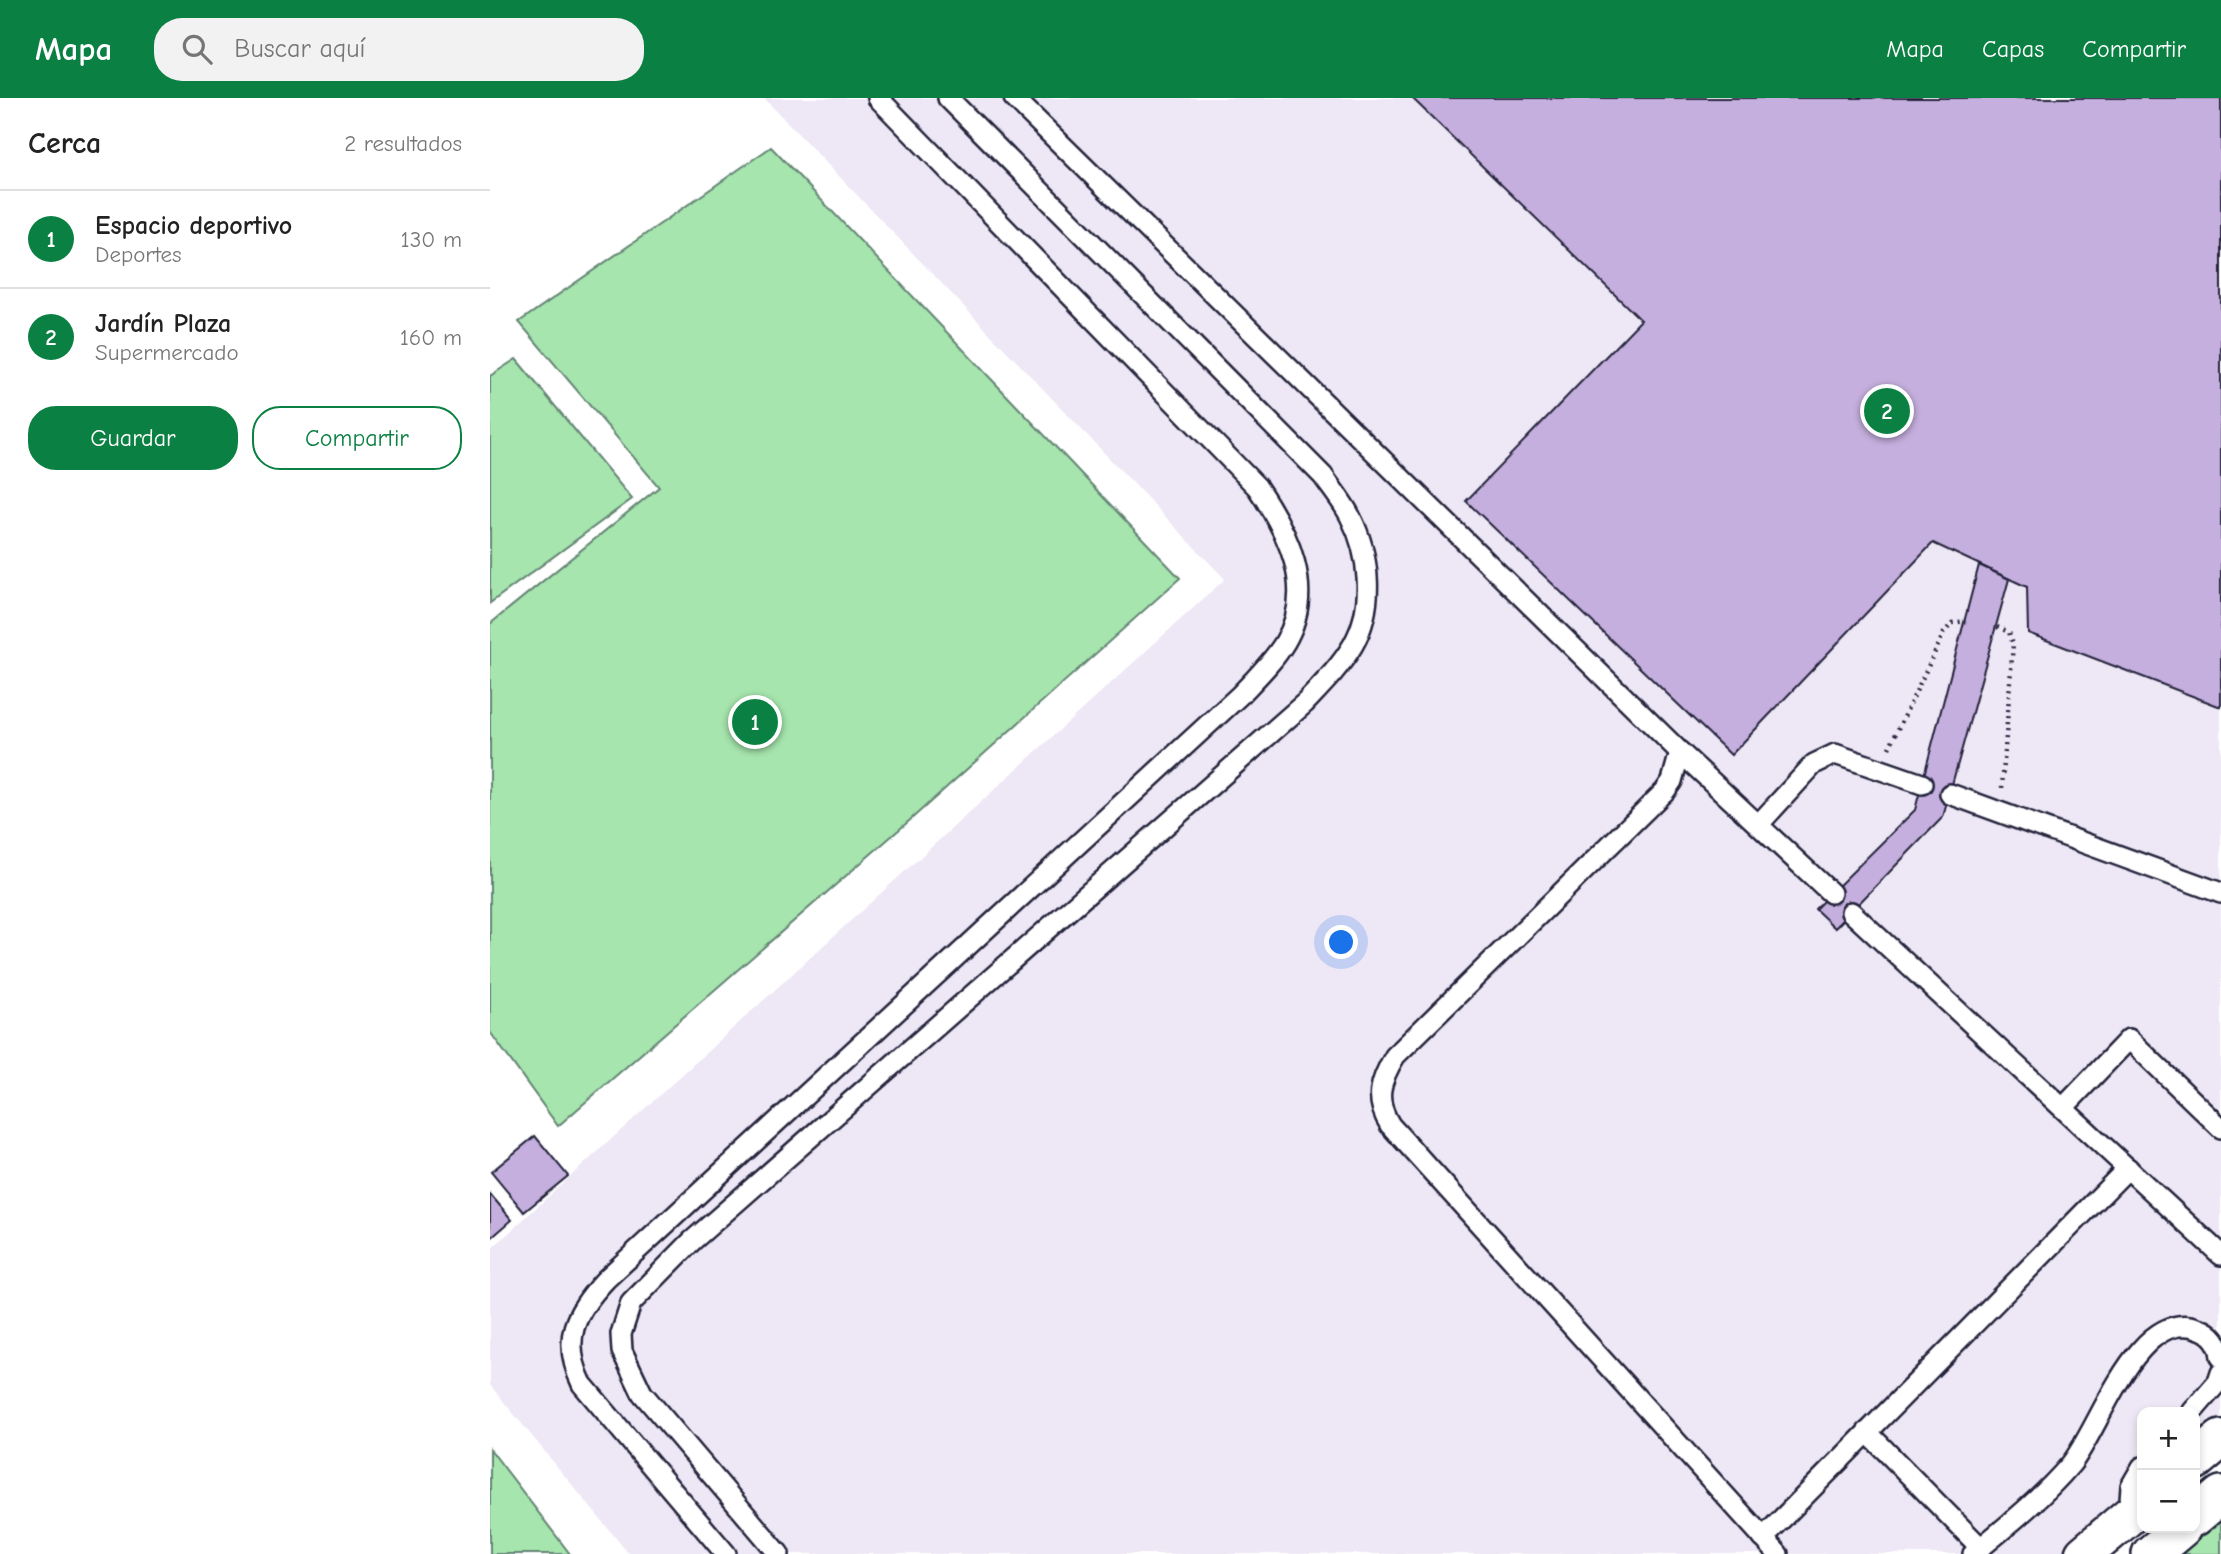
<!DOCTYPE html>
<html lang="es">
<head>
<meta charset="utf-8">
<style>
  body { margin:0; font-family:"Comic Neue",sans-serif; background:#f2f2f2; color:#222 }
  .controls { position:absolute; right:21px; bottom:21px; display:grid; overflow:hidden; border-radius:14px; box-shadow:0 4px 10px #0003 }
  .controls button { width:63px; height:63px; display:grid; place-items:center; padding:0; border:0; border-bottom:2px solid #e0e0e0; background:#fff; color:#222; font:35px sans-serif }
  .you { position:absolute; left:852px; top:845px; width:24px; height:24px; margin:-18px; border:5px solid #fff; border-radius:50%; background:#1a73e8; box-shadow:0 0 0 10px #1a73e833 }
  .badge { display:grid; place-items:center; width:46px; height:46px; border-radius:50%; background:#0b8043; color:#fff; font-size:23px; font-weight:700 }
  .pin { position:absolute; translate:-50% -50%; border:4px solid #fff; box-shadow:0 2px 7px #0006 }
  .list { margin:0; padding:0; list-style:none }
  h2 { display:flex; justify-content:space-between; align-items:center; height:91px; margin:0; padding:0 28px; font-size:30px }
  h2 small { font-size:23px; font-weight:400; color:#767676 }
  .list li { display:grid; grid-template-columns:46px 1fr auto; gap:21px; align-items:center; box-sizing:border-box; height:98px; padding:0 28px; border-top:2px solid #e0e0e0 }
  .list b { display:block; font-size:26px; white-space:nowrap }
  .list p { margin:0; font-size:23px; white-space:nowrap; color:#767676 }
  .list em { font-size:23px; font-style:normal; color:#767676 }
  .actions { display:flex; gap:14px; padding:21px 28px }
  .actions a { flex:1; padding:16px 0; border:2px solid #0b8043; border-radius:28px; text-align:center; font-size:24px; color:#0b8043 }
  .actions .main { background:#0b8043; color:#fff }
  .icon { flex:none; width:38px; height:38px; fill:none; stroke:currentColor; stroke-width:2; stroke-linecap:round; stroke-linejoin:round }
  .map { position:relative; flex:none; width:1731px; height:1456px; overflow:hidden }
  header { display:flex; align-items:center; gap:42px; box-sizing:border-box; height:98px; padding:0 35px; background:#0b8043; color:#fff }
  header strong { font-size:33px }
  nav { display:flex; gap:38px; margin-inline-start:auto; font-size:24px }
  .search { width:490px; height:63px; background:#f2f2f2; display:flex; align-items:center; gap:18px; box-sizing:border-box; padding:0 24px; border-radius:28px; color:#767676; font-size:26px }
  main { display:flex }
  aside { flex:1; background:#fff }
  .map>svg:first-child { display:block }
</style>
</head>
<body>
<header>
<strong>Mapa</strong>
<div class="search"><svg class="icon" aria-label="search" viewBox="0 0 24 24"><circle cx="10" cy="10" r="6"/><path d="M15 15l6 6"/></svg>Buscar aquí</div>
<nav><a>Mapa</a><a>Capas</a><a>Compartir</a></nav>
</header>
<main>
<aside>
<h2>Cerca<small>2 resultados</small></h2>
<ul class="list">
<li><span class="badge">1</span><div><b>Espacio deportivo</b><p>Deportes</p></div><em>130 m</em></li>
<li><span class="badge">2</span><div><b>Jardín Plaza</b><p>Supermercado</p></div><em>160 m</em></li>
</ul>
<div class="actions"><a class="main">Guardar</a><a>Compartir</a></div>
</aside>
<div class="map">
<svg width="1731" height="1456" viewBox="0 0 1731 1456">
  <rect width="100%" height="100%" fill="#fff"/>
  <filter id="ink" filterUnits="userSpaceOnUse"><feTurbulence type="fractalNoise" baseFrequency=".0143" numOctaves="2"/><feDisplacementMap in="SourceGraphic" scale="14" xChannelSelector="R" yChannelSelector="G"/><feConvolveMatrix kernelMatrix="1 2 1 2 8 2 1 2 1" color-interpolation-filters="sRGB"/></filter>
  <g filter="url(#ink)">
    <polygon fill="#eee7f5" points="274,0 1731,0 1731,1360 1705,1382 1705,1314 1652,1314 1652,1426 1617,1456 139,1456 0,1287 0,1152 735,481"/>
    <g fill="#a6e5ad" stroke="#648474" stroke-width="2">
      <polygon points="281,49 690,480 419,723 68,1028 0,934 0,526 169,389 29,224"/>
      <polygon points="26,261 142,401 0,505 0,278"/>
      <polygon points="0,1351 80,1456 0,1456"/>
      <polygon points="1731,1382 1731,1456 1644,1456"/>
    </g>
    <g fill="#c5afde" stroke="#22223b" stroke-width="2">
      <polygon points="922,0 1731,0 1731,609 1538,535 1537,489 1443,445 1241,657 976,403 1151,222"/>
      <polygon points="1489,467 1519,481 1453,719 1345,830 1325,811 1425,712"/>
      <polygon points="45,1038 78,1078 34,1114 1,1074"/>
      <polygon points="0,1096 22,1122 0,1141"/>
    </g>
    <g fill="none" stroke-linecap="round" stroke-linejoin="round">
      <defs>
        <g id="lane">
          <polyline points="524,0 1190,654 1341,795"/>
          <path d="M 1190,654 L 1182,683 L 1175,693 L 905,958 C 890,983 884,1001 900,1027 L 1288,1456"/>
          <polyline points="1460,696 1731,795"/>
          <polyline points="1269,726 1324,666 1345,656 1432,686"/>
          <polyline points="1361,814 1731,1157"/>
          <polyline points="1573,1010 1639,941 1731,1030"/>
          <polyline points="1702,1314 1728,1284 1731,1275"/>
          <polyline points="1377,1334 1491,1450"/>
          <polyline points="1639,1417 1641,1388 1652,1369"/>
          <polyline points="1273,1440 1638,1070"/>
          <path d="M 236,1456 L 92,1286 C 71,1242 84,1215 116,1181 L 750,597 C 766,580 783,564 795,544 C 827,491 797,433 767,389 L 388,0"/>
          <path d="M 289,1456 L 152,1295 L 132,1253 L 131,1236 L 141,1205 L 202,1143 L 815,605 C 832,587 850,569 863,547 C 885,509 880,456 860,418 C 853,404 842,391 833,378 L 458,0"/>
          <path d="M 1483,1456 C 1517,1428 1552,1400 1581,1366 C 1611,1329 1648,1206 1710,1231 C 1722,1235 1730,1246 1731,1259"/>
        </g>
        <g id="street">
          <polyline points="1705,1363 1731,1341"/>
          <polyline points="1705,1419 1731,1397"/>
          <polyline points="1594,1456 1652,1407"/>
          <polyline points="1661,1456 1692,1430"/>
        </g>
      </defs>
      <use href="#lane" stroke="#22223b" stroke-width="24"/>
      <use href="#street" stroke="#22223b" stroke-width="42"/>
      <g stroke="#22223b" stroke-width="4.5" stroke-dasharray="2 5" stroke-linecap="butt">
        <polyline points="1507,529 1519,534 1523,546 1512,690"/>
        <polyline points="1399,650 1454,535 1462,525 1476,523"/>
      </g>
      <use href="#lane" stroke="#fff" stroke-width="19"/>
      <use href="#street" stroke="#fff" stroke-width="37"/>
    </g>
  </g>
</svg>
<div class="controls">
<button>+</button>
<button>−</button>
</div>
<div class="you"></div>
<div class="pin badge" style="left:265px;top:624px">1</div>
<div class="pin badge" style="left:1397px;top:313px">2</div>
</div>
</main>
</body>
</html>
